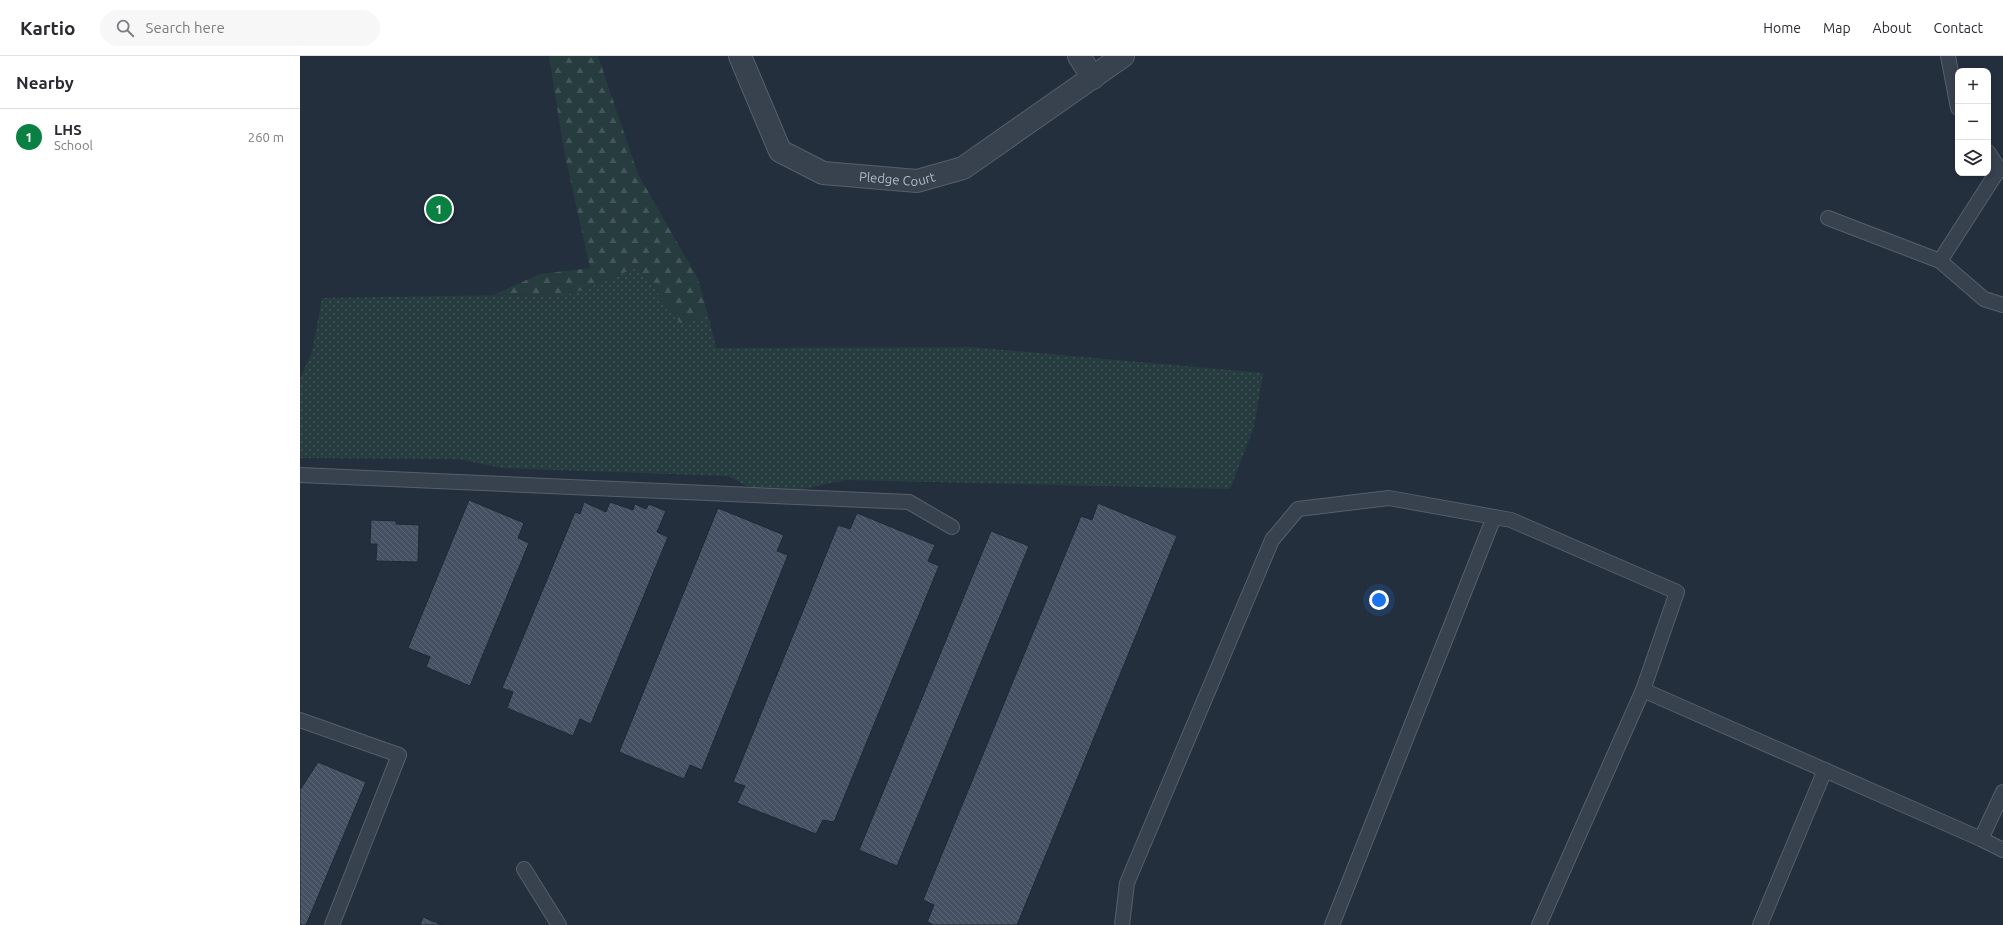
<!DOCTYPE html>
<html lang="en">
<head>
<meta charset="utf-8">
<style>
  body { margin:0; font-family:Ubuntu,sans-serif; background:#f7f7f7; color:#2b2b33 }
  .controls { position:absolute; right:12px; top:12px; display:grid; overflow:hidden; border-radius:8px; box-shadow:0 2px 6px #0003 }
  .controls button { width:36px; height:36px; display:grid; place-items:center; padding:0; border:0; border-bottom:1px solid #e1e1e2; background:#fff; color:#2b2b33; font:20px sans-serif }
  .you { position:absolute; left:1079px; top:544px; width:14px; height:14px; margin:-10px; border:3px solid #fff; border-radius:50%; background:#1a73e8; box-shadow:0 0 0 6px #1a73e833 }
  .badge { display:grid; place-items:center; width:26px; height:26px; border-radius:50%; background:#0b8043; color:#fff; font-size:13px; font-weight:700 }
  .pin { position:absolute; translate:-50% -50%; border:2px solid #fff; box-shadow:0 1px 4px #0006 }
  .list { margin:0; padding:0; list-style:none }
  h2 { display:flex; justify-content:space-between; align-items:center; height:52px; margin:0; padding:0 16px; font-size:17px }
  h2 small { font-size:13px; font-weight:400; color:#7c7c81 }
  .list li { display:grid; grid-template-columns:26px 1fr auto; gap:12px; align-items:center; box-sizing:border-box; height:56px; padding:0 16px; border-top:1px solid #e1e1e2 }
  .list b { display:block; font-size:15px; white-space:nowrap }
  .list p { margin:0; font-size:13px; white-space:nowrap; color:#7c7c81 }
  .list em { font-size:13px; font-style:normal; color:#7c7c81 }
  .icon { flex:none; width:22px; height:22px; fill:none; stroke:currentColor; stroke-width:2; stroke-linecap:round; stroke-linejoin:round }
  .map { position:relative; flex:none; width:1703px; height:869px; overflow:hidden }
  header { display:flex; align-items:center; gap:24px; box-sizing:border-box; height:56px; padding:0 20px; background:#fff; border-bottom:1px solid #e1e1e2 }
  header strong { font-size:19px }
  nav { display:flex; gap:22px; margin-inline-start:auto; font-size:14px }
  .search { width:280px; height:36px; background:#f7f7f7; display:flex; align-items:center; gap:10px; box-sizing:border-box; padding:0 14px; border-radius:22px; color:#7c7c81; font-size:15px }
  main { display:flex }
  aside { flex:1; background:#fff }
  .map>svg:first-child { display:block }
</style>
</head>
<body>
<header>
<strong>Kartio</strong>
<div class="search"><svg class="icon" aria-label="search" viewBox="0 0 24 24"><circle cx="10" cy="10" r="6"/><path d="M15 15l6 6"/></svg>Search here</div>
<nav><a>Home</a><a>Map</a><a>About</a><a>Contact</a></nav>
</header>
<main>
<aside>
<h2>Nearby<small></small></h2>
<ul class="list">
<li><span class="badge">1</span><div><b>LHS</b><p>School</p></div><em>260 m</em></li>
</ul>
</aside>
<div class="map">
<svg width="1703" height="869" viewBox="0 0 1703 869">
  <defs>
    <pattern id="grass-dots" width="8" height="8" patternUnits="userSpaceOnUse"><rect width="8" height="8" fill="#263c3f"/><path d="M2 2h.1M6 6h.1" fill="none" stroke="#435659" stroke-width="1.8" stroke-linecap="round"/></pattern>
    <pattern id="forest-firs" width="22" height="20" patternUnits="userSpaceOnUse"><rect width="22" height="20" fill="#263c3f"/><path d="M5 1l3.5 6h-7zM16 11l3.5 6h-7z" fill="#435659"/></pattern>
    <pattern id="building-back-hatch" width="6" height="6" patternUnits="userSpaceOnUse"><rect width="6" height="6" fill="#455162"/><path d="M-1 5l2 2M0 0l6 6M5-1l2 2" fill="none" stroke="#5d6877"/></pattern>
  </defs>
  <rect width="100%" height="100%" fill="#242f3e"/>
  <polygon fill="url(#grass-dots)" points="338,211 381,268 408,259 416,292 671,291 963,317 954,371 930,433 545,424 489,436 449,431 428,420 203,412 158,403 0,402 0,323 12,296 22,242 272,238"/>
  <polygon fill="url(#forest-firs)" points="249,0 298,0 338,118 398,223 408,259 381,268 338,211 272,238 193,239 240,218 290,212 264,95"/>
  <g fill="url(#building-back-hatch)" stroke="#1f2835">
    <polygon points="169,444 224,467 218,482 229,487 170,630 126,611 130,601 108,592"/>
    <polygon points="284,446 306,456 310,446 333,454 335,448 346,453 349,448 366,455 357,476 368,481 291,668 280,663 273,680 207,652 213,636 202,632 275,456 280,458"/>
    <polygon points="798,447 877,480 717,869 634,869 627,866 634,849 623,844 781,460 792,464"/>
    <polygon points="418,452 484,479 477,495 488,499 402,714 390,709 384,723 319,696"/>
    <polygon points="557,457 635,489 628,505 639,510 534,766 523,764 516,778 437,747 445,730 433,726 538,469 550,473"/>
    <polygon points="71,464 96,465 96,468 119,469 118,506 76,505 77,488 70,488"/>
    <polygon points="691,475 729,490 597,810 559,794"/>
    <polygon points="18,706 66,726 6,869 0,869 0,734"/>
    <polygon points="123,861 142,869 120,869"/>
  </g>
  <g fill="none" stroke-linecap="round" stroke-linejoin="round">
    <defs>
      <g id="service">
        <polyline points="1648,0 1658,52"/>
        <polyline points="1688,96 1699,113 1703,114"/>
        <polyline points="1528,162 1640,205 1699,113"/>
        <polyline points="1640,205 1684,243 1703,249"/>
        <polyline points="0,419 609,446 652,471"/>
        <polyline points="0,664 99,699 32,869"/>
        <polyline points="1681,783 1703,736"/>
        <polyline points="224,813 259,869"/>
        <polyline points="822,869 827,827 972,484 998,453 1089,442 1211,464 1377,536 1343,634 1681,783 1703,794"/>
        <polyline points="1032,869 1194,461"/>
        <polyline points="1239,869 1343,634"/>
        <polyline points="1460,869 1525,714"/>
      </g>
      <g id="minor">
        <path id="s1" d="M 440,0 L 480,95 L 523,117 L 617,125 L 663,112 L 823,0"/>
        <polyline points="779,0 793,22"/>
      </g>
    </defs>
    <use href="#service" stroke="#565f6c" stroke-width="16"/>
    <use href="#minor" stroke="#565f6c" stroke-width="24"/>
    <use href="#service" stroke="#38414e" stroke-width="14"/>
    <use href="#minor" stroke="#38414e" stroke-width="22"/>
  </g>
  <g text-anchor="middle" stroke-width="3.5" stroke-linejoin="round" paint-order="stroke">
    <g font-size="13" fill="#b4bcc9" stroke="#1d2633">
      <text dy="5" stroke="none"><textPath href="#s1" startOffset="226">Pledge Court</textPath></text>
    </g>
  </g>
</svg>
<div class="controls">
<button>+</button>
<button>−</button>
<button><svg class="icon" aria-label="layers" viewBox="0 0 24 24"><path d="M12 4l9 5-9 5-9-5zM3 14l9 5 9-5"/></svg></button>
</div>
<div class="you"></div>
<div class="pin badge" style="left:139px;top:153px">1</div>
</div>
</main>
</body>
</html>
